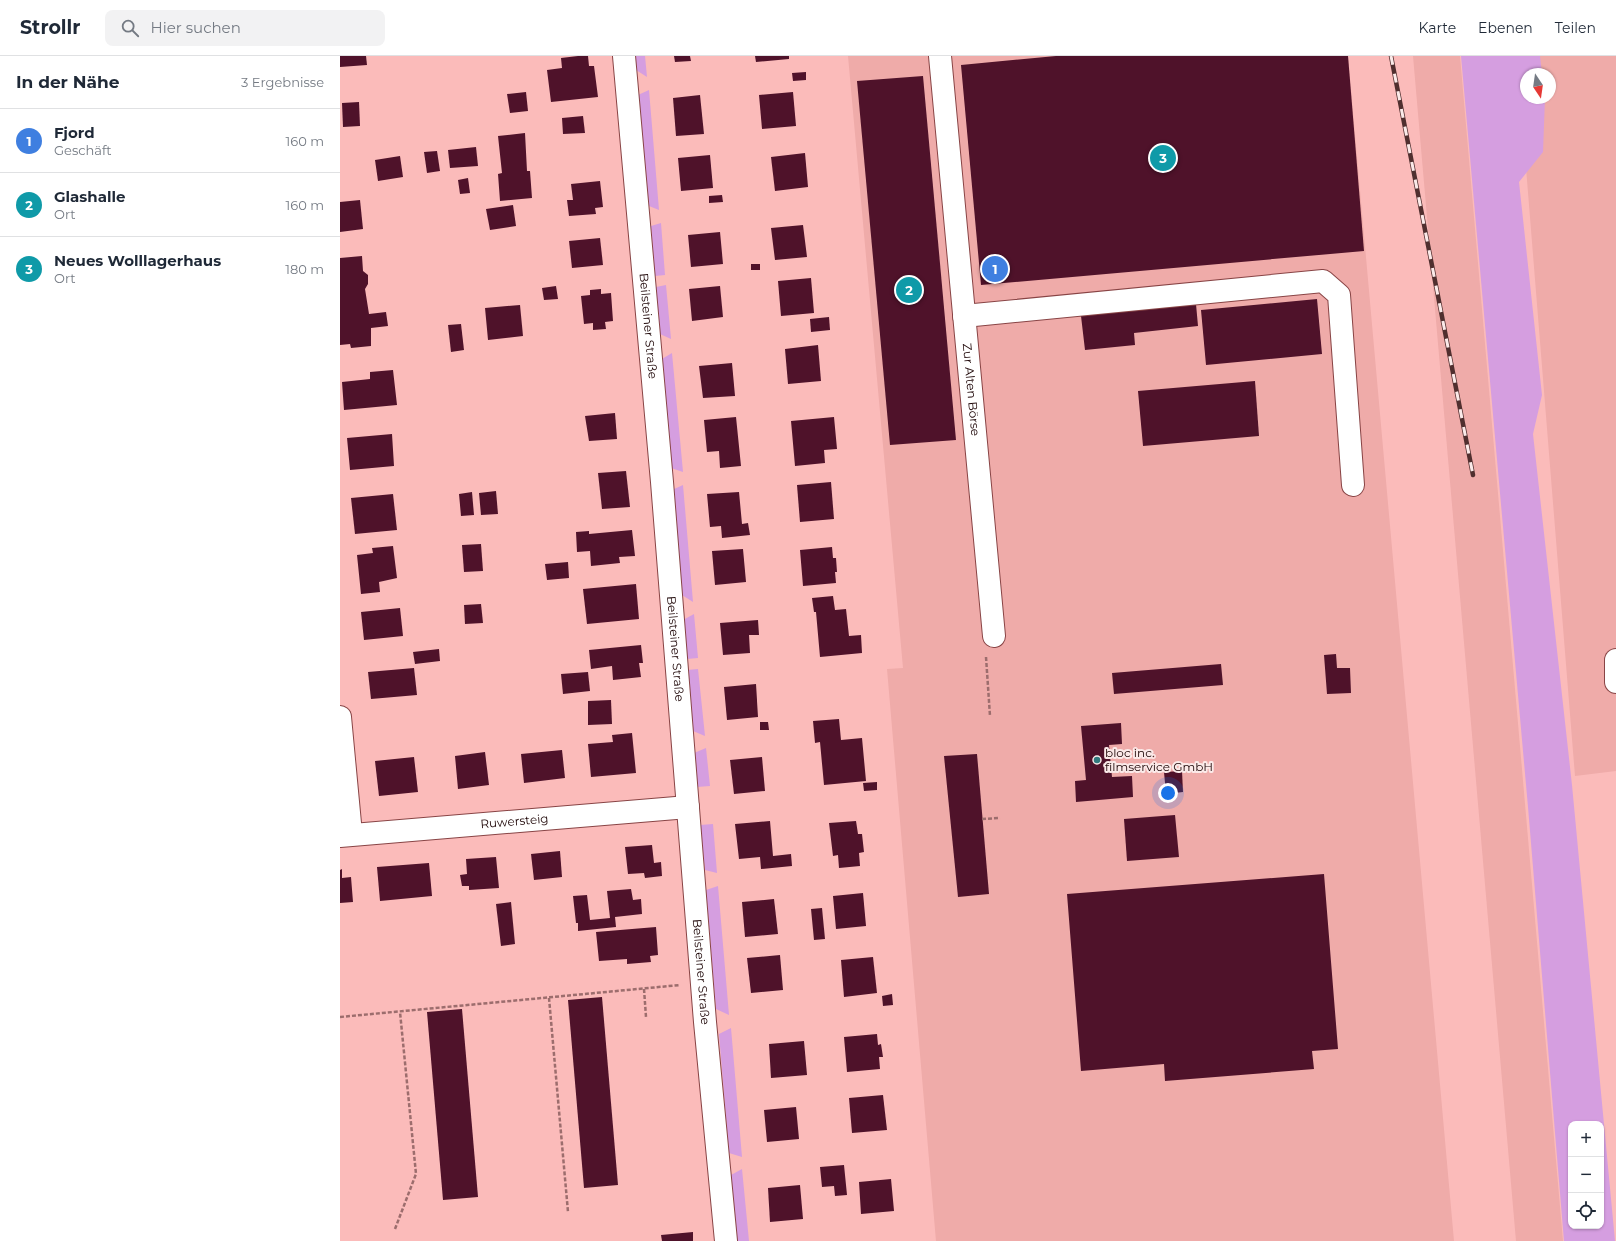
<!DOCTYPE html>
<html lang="de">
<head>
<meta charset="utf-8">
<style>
  body { margin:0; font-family:Montserrat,sans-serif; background:#f2f2f3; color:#1f2937 }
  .controls { position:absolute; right:12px; bottom:12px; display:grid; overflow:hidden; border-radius:8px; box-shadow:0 1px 3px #0004 }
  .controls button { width:36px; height:36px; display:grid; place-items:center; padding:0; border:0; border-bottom:1px solid #e0e1e3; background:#fff; color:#1f2937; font:20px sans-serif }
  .compass { position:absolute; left:1180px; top:12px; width:36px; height:36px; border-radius:50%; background:#fff; box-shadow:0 1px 3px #0004; rotate:167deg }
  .you { position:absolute; left:828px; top:737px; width:14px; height:14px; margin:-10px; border:3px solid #fff; border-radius:50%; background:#1a73e8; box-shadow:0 0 0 6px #1a73e833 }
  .badge { display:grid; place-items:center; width:26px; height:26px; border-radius:50%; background:#317a7e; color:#fff; font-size:13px; font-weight:700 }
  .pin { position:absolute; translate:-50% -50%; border:2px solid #fff; box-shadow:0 1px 4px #0006 }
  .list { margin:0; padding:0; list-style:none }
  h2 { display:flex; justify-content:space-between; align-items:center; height:52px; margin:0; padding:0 16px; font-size:17px }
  h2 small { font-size:13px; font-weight:400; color:#747a83 }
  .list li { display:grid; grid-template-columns:26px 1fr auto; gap:12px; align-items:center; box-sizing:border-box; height:64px; padding:0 16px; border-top:1px solid #e0e1e3 }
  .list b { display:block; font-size:15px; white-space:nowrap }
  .list p { margin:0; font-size:13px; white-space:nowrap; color:#747a83 }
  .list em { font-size:13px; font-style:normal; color:#747a83 }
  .icon { flex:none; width:22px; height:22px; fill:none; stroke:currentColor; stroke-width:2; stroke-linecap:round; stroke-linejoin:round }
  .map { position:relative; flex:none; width:1276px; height:1185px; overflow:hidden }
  header { display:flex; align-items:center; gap:24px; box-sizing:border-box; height:56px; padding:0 20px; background:#fff; border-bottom:1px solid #e0e1e3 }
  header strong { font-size:19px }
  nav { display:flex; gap:22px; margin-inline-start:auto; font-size:14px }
  .search { width:280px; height:36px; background:#f2f2f3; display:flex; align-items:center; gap:10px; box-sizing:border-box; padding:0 14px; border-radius:8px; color:#747a83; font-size:15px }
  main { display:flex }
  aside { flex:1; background:#fff }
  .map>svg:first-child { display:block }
</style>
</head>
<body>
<header>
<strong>Strollr</strong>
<div class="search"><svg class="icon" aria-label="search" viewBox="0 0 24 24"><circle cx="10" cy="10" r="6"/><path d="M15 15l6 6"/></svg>Hier suchen</div>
<nav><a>Karte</a><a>Ebenen</a><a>Teilen</a></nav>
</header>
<main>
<aside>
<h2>In der Nähe<small>3 Ergebnisse</small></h2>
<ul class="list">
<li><span class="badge" style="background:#3f7fe0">1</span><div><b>Fjord</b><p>Geschäft</p></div><em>160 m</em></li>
<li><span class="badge" style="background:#0f9aa8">2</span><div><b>Glashalle</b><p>Ort</p></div><em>160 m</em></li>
<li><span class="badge" style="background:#0f9aa8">3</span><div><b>Neues Wolllagerhaus</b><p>Ort</p></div><em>180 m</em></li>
</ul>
</aside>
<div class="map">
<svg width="1276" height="1185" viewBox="0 0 1276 1185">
  <rect width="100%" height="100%" fill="#fbbbba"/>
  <g fill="#efaba9" fill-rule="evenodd">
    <polygon points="508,0 1008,0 1114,1185 596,1185 547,613 563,612"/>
    <polygon points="1073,0 1120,0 1223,1185 1176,1185"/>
    <path d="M 1177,0 L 1276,0 L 1276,715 L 1235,720 ZM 1186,18 L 1210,18 L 1210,42 L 1186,42 Z"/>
  </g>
  <g fill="#d59ee0" fill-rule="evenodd">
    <polygon points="295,0 305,0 307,21 296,14"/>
    <path d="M 1121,0 L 1200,0 L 1202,18 L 1186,18 L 1186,42 L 1205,42 L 1203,96 L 1179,126 L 1202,339 L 1193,378 L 1232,729 L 1275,1185 L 1224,1185 L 1188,751 ZM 1231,1068 L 1261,1068 L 1261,1170 L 1231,1170 Z"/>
    <polygon points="309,34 319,154 309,150 298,39"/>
    <polygon points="321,167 325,219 315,220 311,170"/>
    <polygon points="326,229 331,283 320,278 316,231"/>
    <polygon points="332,297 343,416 331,412 322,303"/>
    <polygon points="343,429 353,546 342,539 332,434"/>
    <polygon points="354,558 358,602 347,603 343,564"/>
    <polygon points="358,613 365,680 353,675 347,614"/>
    <polygon points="366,692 370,730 357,731 354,697"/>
    <polygon points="373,768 377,817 365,814 360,769"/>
    <polygon points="378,830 389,959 376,953 366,834"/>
    <polygon points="391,972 402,1101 389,1097 379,978"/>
    <polygon points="402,1113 409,1185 397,1185 391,1119"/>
  </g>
  <g fill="#4f122a">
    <polygon points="0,0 26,0 27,9 0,11"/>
    <polygon points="238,0 248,0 249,10 254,10 258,41 211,46 207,14 222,12 221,2"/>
    <polygon points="334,0 350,0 351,5 335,6"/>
    <polygon points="415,0 449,0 449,3 416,6"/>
    <polygon points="716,0 1008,0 1024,195 641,229 621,9"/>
    <polygon points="466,16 466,24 453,25 452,17"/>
    <polygon points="583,20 616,384 550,389 517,25"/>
    <polygon points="186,36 188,55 170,57 167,38"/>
    <polygon points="453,36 456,70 422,73 419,39"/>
    <polygon points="360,39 364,78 336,80 333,42"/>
    <polygon points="19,46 20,70 3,71 2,47"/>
    <polygon points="243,60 245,77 223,78 222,62"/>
    <polygon points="185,77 187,115 190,115 192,142 160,145 158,118 162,117 158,80"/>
    <polygon points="136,91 138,110 110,112 108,94"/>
    <polygon points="97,95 100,115 87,117 84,96"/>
    <polygon points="465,97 468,131 435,135 431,101"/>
    <polygon points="370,99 373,132 341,135 338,102"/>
    <polygon points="60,100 63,121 38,125 35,104"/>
    <polygon points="128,122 130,137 120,138 118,124"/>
    <polygon points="260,125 263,151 255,152 256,158 229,160 227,144 233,144 231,128"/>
    <polygon points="382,139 383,146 369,147 369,140"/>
    <polygon points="20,144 23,173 0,176 0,146"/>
    <polygon points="173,149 176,170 150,174 146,153"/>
    <polygon points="463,169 467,201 435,204 431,172"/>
    <polygon points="380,176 383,208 351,211 348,179"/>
    <polygon points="260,182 263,209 232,212 229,185"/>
    <polygon points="22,200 23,215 28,219 28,228 25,233 29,258 46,256 48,270 31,272 31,290 11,292 10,288 0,289 0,202"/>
    <rect x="411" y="208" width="9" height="6"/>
    <polygon points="471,222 474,257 441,260 438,225"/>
    <polygon points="216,230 218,243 204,244 202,232"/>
    <polygon points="380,230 383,261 352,265 349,233"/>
    <polygon points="261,233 261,238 271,237 273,265 265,266 266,273 253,274 253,267 244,268 241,240 250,239 250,234"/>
    <polygon points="977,243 982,298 866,309 861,254"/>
    <polygon points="856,248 858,270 794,277 795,289 745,294 741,260"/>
    <polygon points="180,249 183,280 148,284 145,252"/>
    <polygon points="489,261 490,274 471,276 470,263"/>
    <polygon points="121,268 124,294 111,296 108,269"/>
    <polygon points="478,289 481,325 448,328 445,293"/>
    <polygon points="392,307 395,340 363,342 359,310"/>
    <polygon points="53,314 57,349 4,354 2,326 30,323 30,316"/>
    <polygon points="915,325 919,380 803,390 798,335"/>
    <polygon points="275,357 277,383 249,385 245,360"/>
    <polygon points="396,361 401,410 380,412 379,395 367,396 364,364"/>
    <polygon points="494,361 497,393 484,394 485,407 455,410 451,365"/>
    <polygon points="52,378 54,410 10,414 7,382"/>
    <polygon points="286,415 290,451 262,453 258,417"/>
    <polygon points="491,426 494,463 460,466 457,429"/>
    <polygon points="156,435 158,458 141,459 139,437"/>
    <polygon points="132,436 134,459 121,460 119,438"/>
    <polygon points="399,436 402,468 408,467 410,479 382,482 381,470 370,471 367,438"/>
    <polygon points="53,438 57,474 15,478 11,442"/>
    <polygon points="292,474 295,500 279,501 280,507 251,510 250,495 237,496 236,476 249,475 249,478"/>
    <polygon points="141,488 143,515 124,516 122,489"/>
    <polygon points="53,490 57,522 39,526 40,536 21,538 17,499 33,497 32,492"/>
    <polygon points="492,491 493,502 496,502 497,516 495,516 496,527 463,530 460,494"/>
    <polygon points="403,493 406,526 375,529 372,495"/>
    <polygon points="228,506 229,522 207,524 205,508"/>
    <polygon points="296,528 299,563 247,568 243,533"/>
    <polygon points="493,540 495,554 506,553 509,580 521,579 522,597 480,601 476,556 474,556 472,542"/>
    <polygon points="141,548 143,567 125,568 124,549"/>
    <polygon points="60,552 63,580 24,584 21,556"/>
    <polygon points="418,564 419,579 409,579 410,597 383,599 380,567"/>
    <polygon points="301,589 303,607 299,607 301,621 273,624 272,610 251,613 249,594"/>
    <polygon points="99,593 100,605 75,608 73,596"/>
    <polygon points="996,598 997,612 1010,612 1011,637 987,638 984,599"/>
    <polygon points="881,608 883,629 774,638 772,617"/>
    <polygon points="74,612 77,639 31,643 28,616"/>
    <polygon points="248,616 250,635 223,638 221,618"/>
    <polygon points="416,628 418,661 387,664 384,631"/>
    <polygon points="271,644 272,668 248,669 248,645"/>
    <polygon points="499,663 501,684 522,682 526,725 484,729 480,686 475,687 473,665"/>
    <polygon points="420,666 428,666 429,674 420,674"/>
    <polygon points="781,667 782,688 769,689 772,721 792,720 793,741 736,746 735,725 746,724 741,670"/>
    <polygon points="292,677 296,717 251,721 248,688 273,686 272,679"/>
    <polygon points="222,694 225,722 184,727 181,698"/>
    <polygon points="145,696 149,729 118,733 115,700"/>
    <polygon points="637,698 649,838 618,841 604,700"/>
    <polygon points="74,701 78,736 39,740 35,705"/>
    <polygon points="422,701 425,735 394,738 390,704"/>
    <polygon points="842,715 843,736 826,738 824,716"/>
    <polygon points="537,726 537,734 524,735 523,727"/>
    <polygon points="835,759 839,801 787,805 784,763"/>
    <polygon points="430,765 433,800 451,798 452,810 421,813 420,801 399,803 395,768"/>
    <polygon points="516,765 518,778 522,778 524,796 519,797 520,810 499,812 498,799 493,800 489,767"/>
    <polygon points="312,789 314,807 321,806 322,820 305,822 304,817 288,818 285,791"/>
    <polygon points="220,795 222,821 194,824 191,798"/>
    <polygon points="156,801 159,832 129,834 129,830 122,830 120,819 127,818 126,803"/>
    <polygon points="89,807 92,840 40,845 37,811"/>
    <polygon points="2,813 2,822 11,821 13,846 0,847 0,814"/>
    <polygon points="984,818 998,993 972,995 974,1013 825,1025 824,1008 741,1015 727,838"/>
    <polygon points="291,833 293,844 301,843 302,858 275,861 276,871 238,875 238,867 236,867 233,840 247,839 250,864 270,862 267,835"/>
    <polygon points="523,837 526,870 496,873 493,840"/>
    <polygon points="434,843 438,878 405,881 402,846"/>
    <polygon points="171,846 175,888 161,890 156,848"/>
    <polygon points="482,852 485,883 474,884 471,853"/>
    <polygon points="316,871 318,899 310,900 311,906 287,908 287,903 259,905 256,876"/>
    <polygon points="440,899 443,934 411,937 407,902"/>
    <polygon points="533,901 537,937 504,941 501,904"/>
    <polygon points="552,938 553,949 543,950 542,940"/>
    <polygon points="262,941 278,1129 244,1132 228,944"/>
    <polygon points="122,953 138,1141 103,1144 87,956"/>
    <polygon points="537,978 538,989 541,988 543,1001 539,1001 540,1013 507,1016 504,981"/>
    <polygon points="464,985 467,1019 431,1022 429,988"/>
    <polygon points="543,1039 547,1074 512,1077 509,1042"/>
    <polygon points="456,1051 459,1083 427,1086 424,1054"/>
    <polygon points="504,1109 507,1139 495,1140 494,1130 482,1131 480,1111"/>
    <polygon points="551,1123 554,1155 521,1158 519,1126"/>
    <polygon points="460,1129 463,1163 430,1166 428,1132"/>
    <polygon points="353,1176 353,1185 322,1185 321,1179"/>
  </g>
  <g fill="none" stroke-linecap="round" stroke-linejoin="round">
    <defs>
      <g id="minor">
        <path id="s1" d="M 284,0 L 322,426 L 365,966 L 386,1185"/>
        <path id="s2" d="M 600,0 L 654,580"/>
        <polyline points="624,260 983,225 999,239 1013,429"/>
        <polyline points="1276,604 1276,626"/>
        <polyline points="0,661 11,778"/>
        <path id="s3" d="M 0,780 L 348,751"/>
      </g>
    </defs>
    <use href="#minor" stroke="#884445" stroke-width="24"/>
    <g stroke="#9c6d6d" stroke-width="2.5" stroke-dasharray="4 2" stroke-linecap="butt">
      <polyline points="646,601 650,660"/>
      <polyline points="642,763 660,762"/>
      <polyline points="304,933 306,961"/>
      <polyline points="209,942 228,1156"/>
      <polyline points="0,961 340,929"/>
      <polyline points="55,1173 76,1118 60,956"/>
    </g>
    <use href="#minor" stroke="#fff" stroke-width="22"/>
    <defs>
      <polyline id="rail" points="1051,0 1133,419"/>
    </defs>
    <use href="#rail" stroke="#502f2f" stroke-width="4.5"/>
    <use href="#rail" stroke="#fbeae9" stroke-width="3" stroke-dasharray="9" stroke-linecap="butt"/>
  </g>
  <circle fill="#317a7e" stroke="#fbeae9" stroke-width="1.5" cx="757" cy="704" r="4"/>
  <g text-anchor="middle" stroke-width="4" stroke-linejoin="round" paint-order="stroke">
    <g font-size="12" fill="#1c0405" stroke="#fbeae9">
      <text dy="4" stroke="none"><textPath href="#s1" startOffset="271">Beilsteiner Straße</textPath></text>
      <text dy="4" stroke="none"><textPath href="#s2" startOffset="335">Zur Alten Börse</textPath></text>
      <text dy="4" stroke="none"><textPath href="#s1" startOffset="595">Beilsteiner Straße</textPath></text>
      <text dy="4" stroke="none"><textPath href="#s3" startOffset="175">Ruwersteig</textPath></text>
      <text dy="4" stroke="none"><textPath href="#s1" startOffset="919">Beilsteiner Straße</textPath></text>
    </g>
    <g font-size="12" fill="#1c0405" stroke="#fbeae9" text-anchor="start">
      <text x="765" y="701">bloc inc.<tspan x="765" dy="14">filmservice GmbH</tspan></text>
    </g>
  </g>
</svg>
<div class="controls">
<button>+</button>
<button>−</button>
<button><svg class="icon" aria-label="locate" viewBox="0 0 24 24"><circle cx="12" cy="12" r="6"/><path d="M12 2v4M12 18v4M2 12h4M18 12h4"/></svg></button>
</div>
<svg class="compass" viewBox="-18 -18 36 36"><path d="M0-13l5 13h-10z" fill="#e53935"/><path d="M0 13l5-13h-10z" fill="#747a83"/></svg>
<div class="you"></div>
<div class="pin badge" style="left:655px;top:213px;background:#3f7fe0">1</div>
<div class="pin badge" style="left:569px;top:234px;background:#0f9aa8">2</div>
<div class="pin badge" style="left:823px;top:102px;background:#0f9aa8">3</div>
</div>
</main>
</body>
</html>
